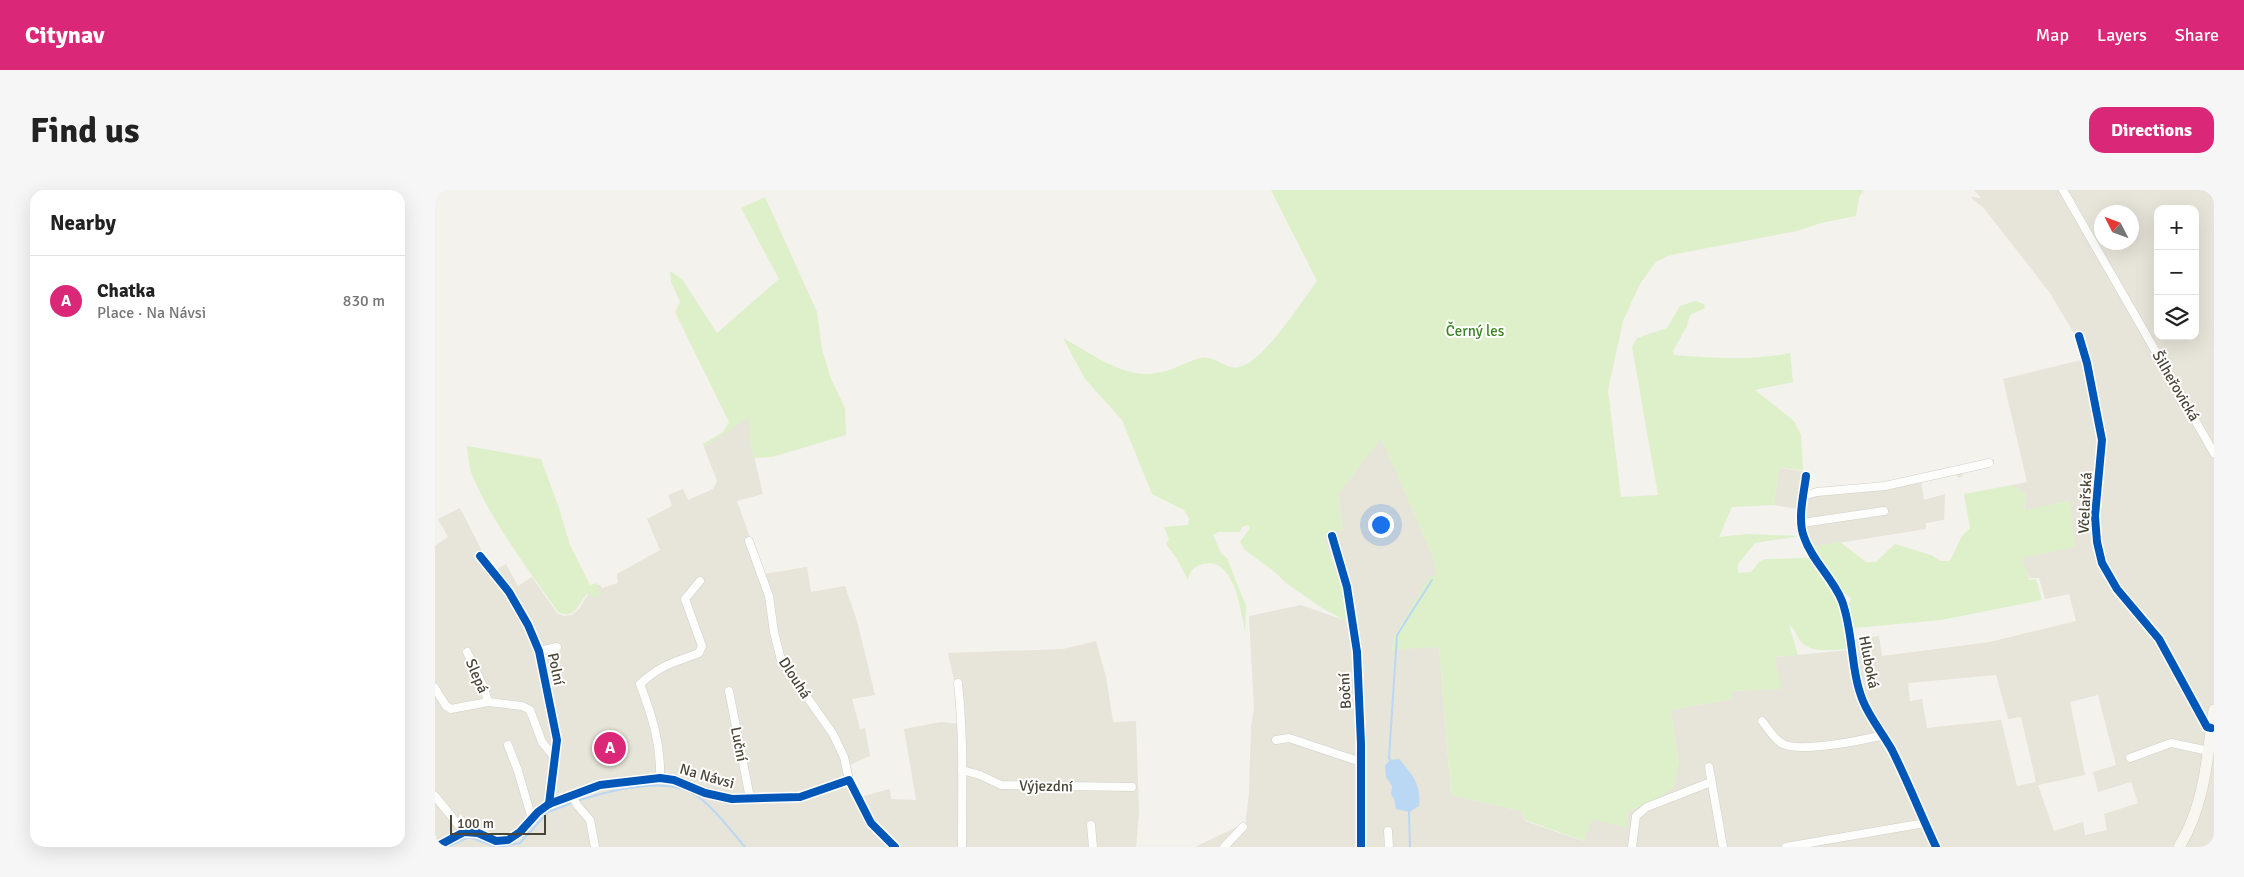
<!DOCTYPE html>
<html lang="en">
<head>
<meta charset="utf-8">
<style>
  body { margin:0; font-family:Signika,sans-serif; background:#f6f6f6; color:#222 }
  .controls { position:absolute; right:15px; top:15px; display:grid; overflow:hidden; border-radius:10px; box-shadow:0 5px 20px #0002 }
  .controls button { width:45px; height:45px; display:grid; place-items:center; padding:0; border:0; border-bottom:1px solid #e0e0e0; background:#fff; color:#222; font:25px sans-serif }
  .compass { position:absolute; left:1659px; top:15px; width:45px; height:45px; border-radius:50%; background:#fff; box-shadow:0 5px 20px #0002; rotate:312deg }
  .scale { position:absolute; left:15px; bottom:12px; width:96px; box-sizing:border-box; padding-left:5px; border:2px solid #4b4536; border-top:0; font-size:14px; line-height:18px; white-space:nowrap; color:#4b4536; -webkit-text-stroke:4px #fff; paint-order:stroke }
  .you { position:absolute; left:945px; top:334px; width:18px; height:18px; margin:-12px; border:4px solid #fff; border-radius:50%; background:#1a73e8; box-shadow:0 0 0 8px #1a73e833 }
  .badge { display:grid; place-items:center; width:32px; height:32px; border-radius:50%; background:#db2777; color:#fff; font-size:16px; font-weight:700 }
  .pin { position:absolute; translate:-50% -50%; border:2px solid #fff; box-shadow:0 1px 5px #0006 }
  .list { margin:0; padding:0; list-style:none }
  h2 { display:flex; justify-content:space-between; align-items:center; height:65px; margin:0; padding:0 20px; font-size:21px }
  h2 small { font-size:16px; font-weight:400; color:#767676 }
  .list li { display:grid; grid-template-columns:32px 1fr auto; gap:15px; align-items:center; box-sizing:border-box; height:90px; padding:0 20px; border-top:1px solid #e0e0e0 }
  .list b { display:block; font-size:19px; white-space:nowrap }
  .list p { margin:0; font-size:16px; white-space:nowrap; color:#767676 }
  .list em { font-size:16px; font-style:normal; color:#767676 }
  .icon { flex:none; width:28px; height:28px; fill:none; stroke:currentColor; stroke-width:2; stroke-linecap:round; stroke-linejoin:round }
  .map { position:relative; flex:none; width:1779px; height:657px; overflow:hidden; border-radius:15px }
  header { display:flex; align-items:center; gap:30px; box-sizing:border-box; height:70px; padding:0 25px; background:#db2777; color:#fff }
  header strong { font-size:24px }
  nav { display:flex; gap:28px; margin-inline-start:auto; font-size:18px }
  .intro { display:flex; align-items:center; justify-content:space-between; box-sizing:border-box; height:120px; padding:0 30px }
  h1 { margin:0; font-size:35px }
  .button { padding:12px 22px; border-radius:15px; background:#db2777; color:#fff; font-size:18px; font-weight:700 }
  main { display:flex; gap:30px; padding:0 30px }
  aside { flex:1; background:#fff; border-radius:15px; box-shadow:0 5px 20px #0002 }
  .map>svg:first-child { display:block }
</style>
</head>
<body>
<header>
<strong>Citynav</strong>
<nav><a>Map</a><a>Layers</a><a>Share</a></nav>
</header>
<div class="intro"><h1>Find us</h1><a class="button">Directions</a></div>
<main>
<aside>
<h2>Nearby<small></small></h2>
<ul class="list">
<li><span class="badge">A</span><div><b>Chatka</b><p>Place · Na Návsi</p></div><em>830 m</em></li>
</ul>
</aside>
<div class="map">
<svg width="1779" height="657" viewBox="0 0 1779 657">
  <rect width="100%" height="100%" fill="#f3f2ec"/>
  <g fill="#e7e4d9" fill-rule="evenodd">
    <path d="M 1539,0 L 1779,0 L 1779,657 L 760,657 L 806,635 L 810,638 L 814,603 L 816,537 L 819,518 L 814,426 L 866,415 L 909,430 L 913,435 L 897,369 L 889,347 L 908,339 L 903,305 L 946,247 L 998,367 L 1003,385 L 994,388 L 959,447 L 957,459 L 1004,457 L 1016,605 L 1086,621 L 1090,631 L 1148,651 L 1157,629 L 1192,637 L 1193,621 L 1219,611 L 1244,574 L 1236,520 L 1297,509 L 1296,501 L 1346,499 L 1339,467 L 1414,460 L 1409,424 L 1377,368 L 1363,319 L 1339,315 L 1344,278 L 1374,282 L 1372,300 L 1452,294 L 1559,269 L 1559,274 L 1529,281 L 1527,286 L 1524,288 L 1519,283 L 1486,291 L 1489,310 L 1510,304 L 1509,330 L 1491,333 L 1491,339 L 1378,357 L 1400,391 L 1421,438 L 1417,439 L 1417,449 L 1444,446 L 1447,466 L 1555,452 L 1641,431 L 1634,404 L 1610,409 L 1604,388 L 1594,388 L 1589,377 L 1587,368 L 1634,311 L 1589,321 L 1591,304 L 1577,295 L 1592,292 L 1568,189 L 1646,170 L 1648,166 L 1640,145 L 1615,103 L 1548,17 L 1538,10 L 1536,7 L 1546,8 ZM 1723,19 L 1760,19 L 1760,146 L 1723,146 ZM 1666,22 L 1696,22 L 1696,52 L 1666,52 ZM 1561,485 L 1573,529 L 1586,527 L 1601,592 L 1582,596 L 1566,530 L 1492,538 L 1487,509 L 1475,511 L 1473,493 ZM 1663,505 L 1681,575 L 1658,582 L 1663,602 L 1696,592 L 1703,613 L 1669,624 L 1672,640 L 1650,645 L 1648,632 L 1619,641 L 1603,595 L 1650,585 L 1635,512 Z"/>
    <polygon points="314,226 314,246 328,304 302,311 328,384 372,377 376,402 410,396 422,431 440,505 417,509 425,539 430,538 435,566 415,575 425,607 455,599 456,609 481,610 469,539 506,532 524,534 523,509 513,463 628,459 661,451 671,487 678,532 701,531 704,623 701,657 0,657 0,356 13,347 3,329 25,318 48,363 60,380 71,374 83,396 97,387 122,423 128,426 137,425 144,419 154,403 156,405 167,403 161,394 165,395 167,398 183,393 182,384 225,360 212,329 237,316 233,305 248,299 253,310 278,299 282,291 269,257"/>
  </g>
  <g fill="#ddf0ca">
    <path d="M 836,0 L 1429,0 L 1424,7 L 1421,26 L 1386,33 L 1362,41 L 1251,62 L 1233,66 L 1221,72 L 1205,94 L 1188,131 L 1173,200 L 1186,307 L 1223,305 L 1197,157 L 1202,148 L 1232,138 L 1245,116 L 1260,111 L 1269,114 L 1270,118 L 1255,125 L 1252,136 L 1238,161 L 1239,165 C 1278,168 1316,171 1355,163 L 1358,192 L 1320,200 L 1359,231 L 1366,245 L 1368,280 L 1344,278 L 1339,315 L 1297,317 L 1284,347 L 1312,344 L 1365,346 L 1320,353 L 1303,374 L 1303,383 L 1316,382 L 1325,371 L 1331,369 L 1377,368 C 1396,394 1416,425 1411,459 C 1396,460 1373,464 1364,449 C 1360,443 1360,439 1354,435 L 1363,465 L 1339,467 L 1347,499 L 1297,501 L 1297,509 L 1236,520 L 1244,574 L 1239,598 L 1219,611 L 1193,621 L 1192,638 L 1157,629 L 1149,651 L 1090,630 L 1086,621 L 1016,605 L 1004,457 L 957,460 L 959,447 L 994,387 L 1002,385 L 998,367 L 946,248 L 903,305 L 908,339 L 889,347 L 919,435 L 913,435 L 909,430 L 887,418 L 851,393 L 841,383 L 810,360 L 805,352 L 815,338 L 813,335 L 807,337 L 805,342 L 783,342 L 778,345 L 786,363 L 792,368 L 811,416 L 810,441 C 806,420 799,366 768,374 C 758,377 755,381 753,390 L 742,369 L 731,354 L 734,349 L 729,337 L 753,335 L 754,329 L 749,320 L 717,304 L 687,230 L 650,189 L 628,148 C 656,163 688,189 722,183 C 737,181 750,172 765,168 C 780,164 791,181 804,177 C 829,172 866,112 882,91 Z"/>
    <polygon points="330,7 382,122 387,159 396,189 410,218 411,245 337,267 319,268 314,246 314,227 269,257 268,254 288,242 294,232 240,122 245,112 236,92 235,81 247,89 282,143 344,89 306,18"/>
    <path d="M 32,256 L 106,269 L 124,318 L 135,355 L 155,395 L 161,393 L 167,403 L 160,408 L 153,403 C 143,413 141,430 123,422 C 94,381 58,333 38,287 C 34,277 33,266 32,256 Z"/>
    <path d="M 1577,295 L 1591,304 L 1589,320 L 1635,311 L 1640,357 L 1587,368 L 1594,390 L 1601,389 L 1607,410 L 1506,430 L 1420,438 C 1414,431 1412,417 1416,408 L 1403,399 L 1378,357 L 1405,352 L 1431,372 L 1441,372 L 1460,354 L 1496,365 L 1506,371 L 1515,371 L 1527,346 L 1535,338 L 1529,304 Z"/>
  </g>
  <path fill="#bad7f4" d="M 964,569 C 978,586 986,593 984,616 L 974,622 L 961,619 L 959,609 L 956,604 L 957,596 L 951,587 L 950,576 L 955,570 Z"/>
  <g fill="none" stroke-linecap="round" stroke-linejoin="round">
    <g stroke="#bad7f4" stroke-width="2">
      <polyline points="956,572 954,568 962,445 997,390"/>
      <path d="M 145,610 C 177,600 237,584 265,608 C 283,622 295,640 310,657"/>
      <polyline points="974,621 975,657"/>
      <polyline points="12,657 34,647 62,657"/>
      <polyline points="64,657 85,653 113,622 137,613"/>
    </g>
    <defs>
      <g id="street">
        <polyline points="1628,0 1779,263"/>
        <polyline points="1644,146 1652,173 1667,250 1660,326 1662,352 1667,373 1682,399 1724,449 1772,537 1776,538"/>
        <path d="M 1371,286 C 1369,304 1362,329 1369,347 C 1377,371 1398,388 1407,411 C 1419,444 1415,479 1428,511 C 1435,528 1448,544 1457,560 C 1473,592 1486,625 1501,657"/>
        <polyline points="1368,306 1382,302 1450,296 1554,273"/>
        <polyline points="1367,333 1449,321"/>
        <polyline points="897,346 912,397 922,462 926,554 926,657"/>
        <polyline points="314,351 334,406 339,442 346,470 398,544 409,567 414,590 431,624 444,642 460,657"/>
        <polyline points="45,366 74,402 93,435 104,461 122,550 114,614"/>
        <polyline points="104,461 122,457"/>
        <polyline points="32,462 49,498 53,512"/>
        <path d="M 523,493 C 529,547 527,602 527,657"/>
        <polyline points="0,498 11,516 16,519 53,512 87,516 95,520 107,552 120,568"/>
        <polyline points="294,501 315,608"/>
        <path d="M 1327,531 C 1333,538 1339,550 1348,554 C 1366,563 1428,550 1449,545"/>
        <polyline points="841,550 854,548 926,572"/>
        <polyline points="73,555 83,581 97,629"/>
        <polyline points="1695,568 1736,553 1774,561"/>
        <polyline points="1274,577 1288,657"/>
        <polyline points="527,580 545,585 566,595 697,597"/>
        <path d="M 225,588 C 226,553 217,526 205,494 C 227,474 238,473 264,463 L 267,456 L 250,409 L 265,391"/>
        <polyline points="137,605 142,615 155,630 160,657"/>
        <polyline points="0,606 29,642"/>
        <polyline points="656,635 658,657"/>
        <polyline points="953,641 954,657"/>
        <polyline points="1,657 29,642 43,643 61,651 73,650 85,642 103,622 114,614 165,595 225,588 239,590 270,603 297,609 365,607 414,590"/>
        <polyline points="789,657 808,637"/>
        <polyline points="1197,657 1201,626 1212,617 1276,592"/>
        <polyline points="1351,657 1490,633"/>
      </g>
      <path id="secondary" d="M 1744,657 C 1770,615 1772,568 1779,520"/>
    </defs>
    <use href="#street" stroke="#d1d0ca" stroke-width="9"/>
    <use href="#secondary" stroke="#d3d0c2" stroke-width="12"/>
    <use href="#street" stroke="#fdfdfc" stroke-width="8"/>
    <use href="#secondary" stroke="#f7f6f0" stroke-width="11"/>
    <defs>
      <g id="cycleway">
        <polyline points="1644,146 1652,173 1667,250 1660,326 1662,352 1667,373 1682,399 1724,449 1772,537 1776,538"/>
        <path d="M 1371,286 C 1369,304 1362,329 1369,347 C 1377,371 1398,388 1407,411 C 1419,444 1415,479 1428,511 C 1435,528 1448,544 1457,560 C 1473,592 1486,625 1501,657"/>
        <polyline points="897,346 912,397 922,462 926,554 926,657"/>
        <polyline points="45,366 74,402 93,435 104,461 122,550 114,614"/>
        <polyline points="1,657 29,642 43,643 61,651 73,650 85,642 103,622 114,614 165,595 225,588 239,590 270,603 297,609 365,607 414,590 436,633 460,657"/>
      </g>
    </defs>
    <use href="#cycleway" stroke="#fff" stroke-width="11"/>
    <use href="#cycleway" stroke="#0057b8" stroke-width="8"/>
  </g>
  <g text-anchor="middle" stroke-width="4" stroke-linejoin="round" paint-order="stroke">
    <g font-size="15" fill="#3e8323" stroke="#fff">
      <text x="1040" y="146">Černý les</text>
    </g>
    <g font-size="15" fill="#4b4536" stroke="#fff">
      <text transform="translate(1741 196) rotate(60)" y="5">Šilheřovická</text>
      <text transform="translate(1650 313) rotate(-87)" y="5">Včelařská</text>
      <text transform="translate(1434 472) rotate(79)" y="5">Hluboká</text>
      <text transform="translate(121 479) rotate(78)" y="5">Polní</text>
      <text transform="translate(42 486) rotate(67)" y="5">Slepá</text>
      <text transform="translate(360 488) rotate(57)" y="5">Dlouhá</text>
      <text transform="translate(910 501) rotate(-93)" y="5">Boční</text>
      <text transform="translate(304 554) rotate(79)" y="5">Luční</text>
      <text transform="translate(272 586) rotate(16)" y="5">Na Návsi</text>
      <text transform="translate(611 596) rotate(1)" y="5">Výjezdní</text>
    </g>
  </g>
</svg>
<div class="controls">
<button>+</button>
<button>−</button>
<button><svg class="icon" aria-label="layers" viewBox="0 0 24 24"><path d="M12 4l9 5-9 5-9-5zM3 14l9 5 9-5"/></svg></button>
</div>
<svg class="compass" viewBox="-18 -18 36 36"><path d="M0-13l5 13h-10z" fill="#e53935"/><path d="M0 13l5-13h-10z" fill="#767676"/></svg>
<div class="scale">100 m</div>
<div class="you"></div>
<div class="pin badge" style="left:175px;top:558px">A</div>
</div>
</main>
</body>
</html>
